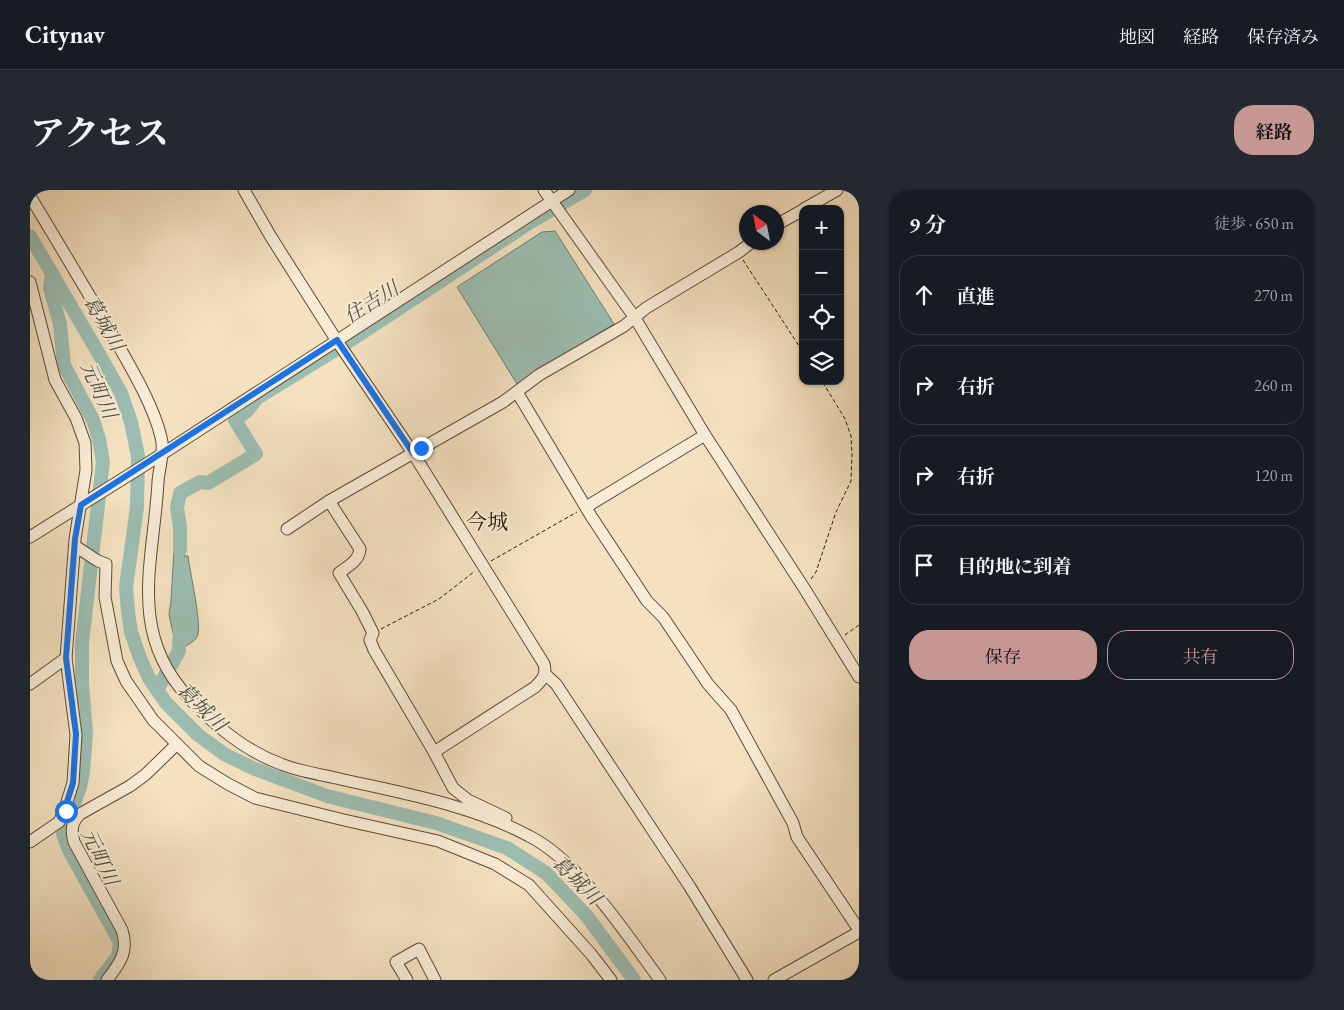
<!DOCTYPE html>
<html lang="ja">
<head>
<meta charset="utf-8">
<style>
  body { margin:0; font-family:"EB Garamond","Noto Serif JP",serif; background:#242831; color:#f1f3f6 }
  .controls { position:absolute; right:15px; top:15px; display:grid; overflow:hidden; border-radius:10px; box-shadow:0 1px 4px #0004 }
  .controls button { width:45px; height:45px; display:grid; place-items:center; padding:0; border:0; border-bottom:1px solid #363941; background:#171b24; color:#f1f3f6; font:25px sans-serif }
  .compass { position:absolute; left:709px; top:15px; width:45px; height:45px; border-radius:50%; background:#171b24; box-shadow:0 1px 4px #0004; rotate:328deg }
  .stop { position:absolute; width:15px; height:15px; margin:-11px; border:4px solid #1a73e8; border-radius:50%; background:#fff }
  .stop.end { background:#1a73e8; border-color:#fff; box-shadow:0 1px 5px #0008 }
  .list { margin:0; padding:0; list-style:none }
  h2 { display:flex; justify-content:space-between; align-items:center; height:65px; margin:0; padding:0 20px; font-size:21px }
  h2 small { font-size:16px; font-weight:400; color:#9ea1a6 }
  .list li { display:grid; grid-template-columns:32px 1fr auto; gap:15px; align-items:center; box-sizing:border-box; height:80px; margin:0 10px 10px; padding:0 10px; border:1px solid #363941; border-radius:20px }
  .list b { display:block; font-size:19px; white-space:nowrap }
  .list em { font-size:16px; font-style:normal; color:#9ea1a6 }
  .actions { display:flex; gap:10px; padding:15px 20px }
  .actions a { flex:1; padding:11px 0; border:1px solid #c59692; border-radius:20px; text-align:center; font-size:18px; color:#c59692 }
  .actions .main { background:#c59692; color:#111 }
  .icon { flex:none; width:28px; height:28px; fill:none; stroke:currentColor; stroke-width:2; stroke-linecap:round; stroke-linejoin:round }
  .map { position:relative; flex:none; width:829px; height:790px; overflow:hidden; border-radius:20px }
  header { display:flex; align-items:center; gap:30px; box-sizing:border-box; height:70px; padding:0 25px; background:#171b24; border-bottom:1px solid #363941 }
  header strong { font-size:24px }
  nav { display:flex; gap:28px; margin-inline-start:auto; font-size:18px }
  .intro { display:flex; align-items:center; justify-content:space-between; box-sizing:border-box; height:120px; padding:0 30px }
  h1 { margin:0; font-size:35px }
  .button { padding:12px 22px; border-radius:20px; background:#c59692; color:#111; font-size:18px; font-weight:700 }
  main { display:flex; gap:30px; padding:0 30px }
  aside { flex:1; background:#171b24; border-radius:20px; box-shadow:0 1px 4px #0004 }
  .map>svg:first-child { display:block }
</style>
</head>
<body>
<header>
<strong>Citynav</strong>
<nav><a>地図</a><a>経路</a><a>保存済み</a></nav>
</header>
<div class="intro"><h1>アクセス</h1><a class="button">経路</a></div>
<main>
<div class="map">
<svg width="829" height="790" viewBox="0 0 829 790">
  <rect width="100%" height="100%" fill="#f4e1c0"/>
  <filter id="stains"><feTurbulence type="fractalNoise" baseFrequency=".004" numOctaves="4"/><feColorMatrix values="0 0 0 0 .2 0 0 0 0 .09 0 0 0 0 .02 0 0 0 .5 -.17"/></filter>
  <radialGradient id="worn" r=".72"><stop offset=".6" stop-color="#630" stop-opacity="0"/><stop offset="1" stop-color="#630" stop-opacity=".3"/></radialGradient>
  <g fill="#9cbeb2" stroke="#6f7c6c">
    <polygon points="525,41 584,134 487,194 427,97 512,42"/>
    <path d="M 145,342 L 150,343 L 154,366 L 158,366 C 160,382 171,431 168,444 C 167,451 157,455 151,459 L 143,443 L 139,424 L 141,411 Z"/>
  </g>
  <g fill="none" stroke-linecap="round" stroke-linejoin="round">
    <g stroke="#9cbeb2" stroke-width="14">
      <polyline points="0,46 73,171 91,203 101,232 108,266 107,317 96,397 98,422 101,442 110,468 119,488 136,513 167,544 194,564 225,579 297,606 406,633 477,658 516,683 556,725 604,790"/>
      <polyline points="22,84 20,98 30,134 34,175 63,230 69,249 73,272 52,453 52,493 56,543 53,582 50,597 33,644 39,660 90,752 88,766 70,790"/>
      <polyline points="150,360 150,337 147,318 150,303 170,292 178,293 226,264 205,230 217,221 227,208 318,152 499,33 555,0"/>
      <polyline points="127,500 149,461 150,437"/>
    </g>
    <defs>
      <g id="minor">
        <path d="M 214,0 L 241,47 L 307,151 L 383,263 L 514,474 C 517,485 512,490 505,497 L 404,562"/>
        <polyline points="514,0 605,128 675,245 774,398 829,487"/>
        <path d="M 0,6 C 28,53 56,99 83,146 C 100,176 123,214 131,247 C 135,262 129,277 128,292 C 124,370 97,440 157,506 C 182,533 215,561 251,574 C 268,581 288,584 306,588 C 371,603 439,614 499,646 C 549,671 597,745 630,790"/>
        <polyline points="774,19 807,0"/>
        <polyline points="746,35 773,20"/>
        <polyline points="0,92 25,190 46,228 55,253 56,280 45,349 36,468 46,545 43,593 34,621 29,632 0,652"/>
        <polyline points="487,202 561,326 617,411 633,427 678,494 701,520 763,633 767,647 829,740"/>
        <path d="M 299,311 L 330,359 C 329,371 318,376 309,383 L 332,421 L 343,443 L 340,450 L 344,460 L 404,562 L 423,598 L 438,610 L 476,628"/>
        <polyline points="556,317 675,245"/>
        <polyline points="257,339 299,311 473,212 509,185 594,136 616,118 709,62 722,52"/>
        <polyline points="0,347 126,268 539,0"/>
        <polyline points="45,356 68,371 76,374 75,407 87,471 96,491 123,530 169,576 198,594 225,608 314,630 408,651 465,674 499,695 561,764 581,790"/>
        <polyline points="515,484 526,494 660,697 717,790"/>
        <polyline points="0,494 36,468"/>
        <path d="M 77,790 C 90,773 99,762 92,740 L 44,652 C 41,641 41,633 50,624 L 100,596 L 115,585 L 146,555"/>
        <polyline points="377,790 366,772 389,759 405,790"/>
        <polyline points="744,790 829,742"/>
      </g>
    </defs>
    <use href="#minor" stroke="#5e4a32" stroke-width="13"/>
    <g stroke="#2c1803" stroke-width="1" stroke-dasharray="4 2.5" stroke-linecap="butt">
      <polyline points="713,70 773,162"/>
      <polyline points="461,371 547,322"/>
      <polyline points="781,389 786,382 806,322 821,291 822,265 821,246 815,229 792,191"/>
      <polyline points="351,439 409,409 445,381"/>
      <polyline points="815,445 829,435"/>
    </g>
    <use href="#minor" stroke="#f8ecd6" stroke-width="11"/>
  </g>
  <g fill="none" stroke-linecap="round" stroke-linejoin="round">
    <polyline stroke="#1a73e8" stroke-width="6" points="36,621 34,621 43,593 46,544 36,468 45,349 51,315 307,150 383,263 391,258"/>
  </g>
  <g text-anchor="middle" stroke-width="4" stroke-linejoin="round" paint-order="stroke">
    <g font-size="20" font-style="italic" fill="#535240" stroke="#f8ecd6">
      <text transform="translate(341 112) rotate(-32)" y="7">住吉川</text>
      <text transform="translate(74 133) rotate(60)" y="7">葛城川</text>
      <text transform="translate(69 200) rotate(66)" y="7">元町川</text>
      <text transform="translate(172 517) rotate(44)" y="7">葛城川</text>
      <text transform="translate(70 667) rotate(65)" y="7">元町川</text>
      <text transform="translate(547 690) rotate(45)" y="7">葛城川</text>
    </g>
    <g font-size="21" fill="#2c1803" stroke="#f8ecd6">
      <text x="457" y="339">今城</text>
    </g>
  </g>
  <rect width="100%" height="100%" filter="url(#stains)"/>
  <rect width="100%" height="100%" fill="url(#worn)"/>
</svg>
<div class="controls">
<button>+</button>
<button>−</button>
<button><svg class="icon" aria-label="locate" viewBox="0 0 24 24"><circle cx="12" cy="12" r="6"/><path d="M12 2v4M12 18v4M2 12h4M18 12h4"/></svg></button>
<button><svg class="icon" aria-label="layers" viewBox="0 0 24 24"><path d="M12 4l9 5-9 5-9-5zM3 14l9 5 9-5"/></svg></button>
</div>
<svg class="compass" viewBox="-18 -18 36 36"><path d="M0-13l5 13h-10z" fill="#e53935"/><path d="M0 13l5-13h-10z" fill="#9ea1a6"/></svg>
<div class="stop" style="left:36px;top:621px"></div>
<div class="stop end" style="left:391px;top:258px"></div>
</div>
<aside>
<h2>9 分<small>徒歩 · 650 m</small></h2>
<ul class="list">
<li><svg class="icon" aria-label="ahead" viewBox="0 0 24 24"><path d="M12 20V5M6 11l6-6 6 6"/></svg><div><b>直進</b></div><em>270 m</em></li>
<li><svg class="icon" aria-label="right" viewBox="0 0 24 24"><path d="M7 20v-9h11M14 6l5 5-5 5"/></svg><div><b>右折</b></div><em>260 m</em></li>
<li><svg class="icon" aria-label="right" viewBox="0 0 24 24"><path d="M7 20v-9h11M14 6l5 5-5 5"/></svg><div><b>右折</b></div><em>120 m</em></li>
<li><svg class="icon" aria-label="arrive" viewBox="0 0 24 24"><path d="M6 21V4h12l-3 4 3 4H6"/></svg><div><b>目的地に到着</b></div></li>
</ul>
<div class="actions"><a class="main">保存</a><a>共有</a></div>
</aside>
</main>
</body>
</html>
